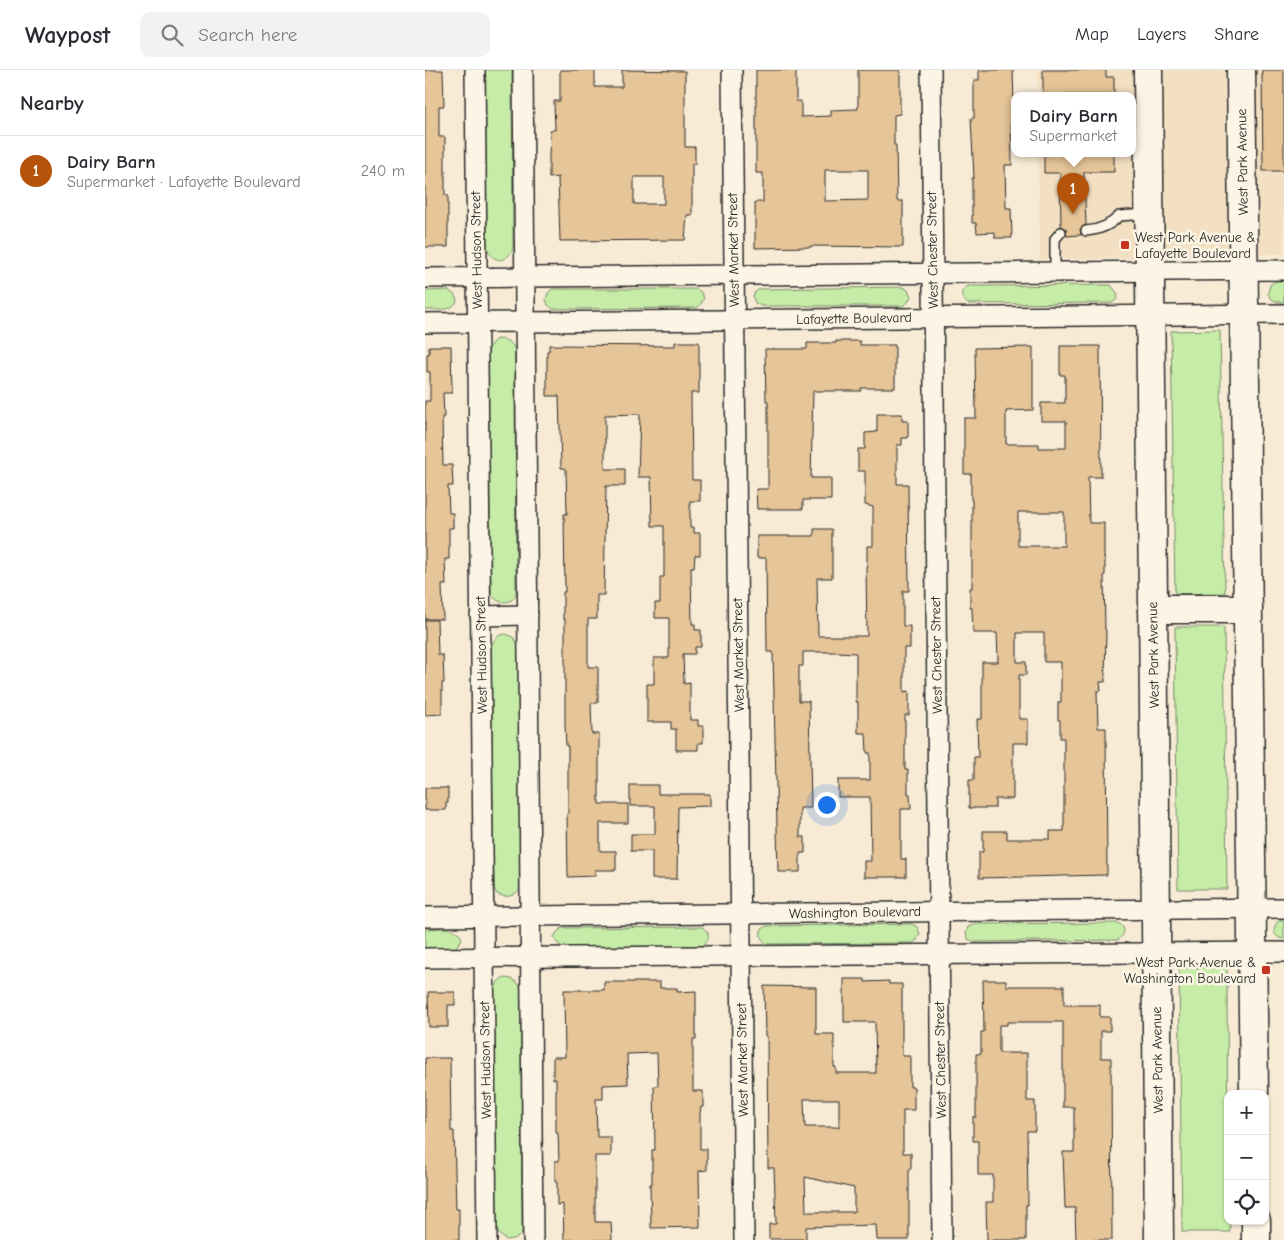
<!DOCTYPE html>
<html lang="en">
<head>
<meta charset="utf-8">
<style>
  body { margin:0; font-family:"Comic Neue",sans-serif; background:#f2f2f3; color:#2b2b33 }
  .controls { position:absolute; right:15px; bottom:15px; display:grid; overflow:hidden; border-radius:10px; box-shadow:0 1px 4px #0004 }
  .controls button { width:45px; height:45px; display:grid; place-items:center; padding:0; border:0; border-bottom:1px solid #e1e1e2; background:#fff; color:#2b2b33; font:25px sans-serif }
  .you { position:absolute; left:401px; top:734px; width:18px; height:18px; margin:-12px; border:4px solid #fff; border-radius:50%; background:#1a73e8; box-shadow:0 0 0 8px #1a73e833 }
  .badge { display:grid; place-items:center; width:32px; height:32px; border-radius:50%; background:#b45309; color:#fff; font-size:16px; font-weight:700 }
  .pin { position:absolute; translate:-50% -41px; filter:drop-shadow(0 1px 2px #0008) }
  .pin::after { content:''; position:absolute; top:26px; width:18px; height:15px; background:inherit; clip-path:polygon(0 0,100% 0,50% 100%) }
  .popup { position:absolute; left:586px; top:22px; width:125px; height:65px; box-sizing:border-box; display:grid; place-content:center; border-radius:10px; background:#fff; filter:drop-shadow(0 1px 4px #0005); font-size:16px; white-space:nowrap; color:#7c7c81 }
  .popup b { font-size:19px; color:#2b2b33 }
  .popup::after { content:''; position:absolute; left:50%; top:100%; margin-left:-10px; border:10px solid transparent; border-top-color:#fff }
  .list { margin:0; padding:0; list-style:none }
  h2 { display:flex; justify-content:space-between; align-items:center; height:65px; margin:0; padding:0 20px; font-size:21px }
  h2 small { font-size:16px; font-weight:400; color:#7c7c81 }
  .list li { display:grid; grid-template-columns:32px 1fr auto; gap:15px; align-items:center; box-sizing:border-box; height:70px; padding:0 20px; border-top:1px solid #e1e1e2 }
  .list b { display:block; font-size:19px; white-space:nowrap }
  .list p { margin:0; font-size:16px; white-space:nowrap; color:#7c7c81 }
  .list em { font-size:16px; font-style:normal; color:#7c7c81 }
  .icon { flex:none; width:28px; height:28px; fill:none; stroke:currentColor; stroke-width:2; stroke-linecap:round; stroke-linejoin:round }
  .map { position:relative; flex:none; width:859px; height:1170px; overflow:hidden }
  header { display:flex; align-items:center; gap:30px; box-sizing:border-box; height:70px; padding:0 25px; background:#fff; border-bottom:1px solid #e1e1e2 }
  header strong { font-size:24px }
  nav { display:flex; gap:28px; margin-inline-start:auto; font-size:18px }
  .search { width:350px; height:45px; background:#f2f2f3; display:flex; align-items:center; gap:12px; box-sizing:border-box; padding:0 18px; border-radius:10px; color:#7c7c81; font-size:19px }
  main { display:flex }
  aside { flex:1; background:#fff }
  .map>svg:first-child { display:block }
</style>
</head>
<body>
<header>
<strong>Waypost</strong>
<div class="search"><svg class="icon" aria-label="search" viewBox="0 0 24 24"><circle cx="10" cy="10" r="6"/><path d="M15 15l6 6"/></svg>Search here</div>
<nav><a>Map</a><a>Layers</a><a>Share</a></nav>
</header>
<main>
<aside>
<h2>Nearby<small></small></h2>
<ul class="list">
<li><span class="badge">1</span><div><b>Dairy Barn</b><p>Supermarket · Lafayette Boulevard</p></div><em>240 m</em></li>
</ul>
</aside>
<div class="map">
<svg width="859" height="1170" viewBox="0 0 859 1170">
  <rect width="100%" height="100%" fill="#f8ebd6"/>
  <filter id="ink" filterUnits="userSpaceOnUse"><feTurbulence type="fractalNoise" baseFrequency=".02" numOctaves="2"/><feDisplacementMap in="SourceGraphic" scale="10" xChannelSelector="R" yChannelSelector="G"/><feConvolveMatrix kernelMatrix="1 2 1 2 8 2 1 2 1" color-interpolation-filters="sRGB"/></filter>
  <g filter="url(#ink)">
    <polygon fill="#f3e0c3" points="613,0 859,0 859,184 615,190 613,83 707,83 707,25 613,25"/>
    <g fill="#c6eca7" stroke="#788c69">
      <path d="M 60,0 L 87,0 L 88,179 C 81,194 67,193 62,177 Z"/>
      <polygon points="851,211 859,211 859,232 852,232 845,228 843,223 845,215"/>
      <path d="M 686,215 L 693,224 L 692,229 L 687,233 L 543,234 C 535,228 534,221 543,216 Z"/>
      <polygon points="478,217 483,220 486,226 483,232 478,236 336,236 330,233 328,227 330,222 335,219"/>
      <polygon points="127,219 271,219 276,222 279,228 276,234 272,238 128,239 123,235 121,230 123,223"/>
      <path d="M 23,220 L 30,225 L 32,231 C 26,243 12,239 0,240 L 0,221 Z"/>
      <polygon points="795,260 800,523 750,524 746,261"/>
      <path d="M 71,269 C 81,269 85,271 90,279 L 91,525 C 85,535 72,534 66,524 L 63,282 L 66,274 Z"/>
      <polygon points="750,557 799,557 802,819 753,819"/>
      <path d="M 81,564 L 88,567 L 93,574 L 95,819 C 89,827 81,828 72,824 L 69,819 L 66,577 C 69,569 72,565 81,564 Z"/>
      <path d="M 854,850 L 859,850 L 859,869 C 847,868 847,857 854,850 Z"/>
      <path d="M 693,853 C 702,858 700,864 693,870 L 549,872 L 543,869 L 541,863 L 543,857 L 549,854 Z"/>
      <path d="M 487,854 L 492,857 L 495,864 L 492,870 L 488,873 L 342,874 C 337,870 335,867 336,860 L 341,856 Z"/>
      <path d="M 277,857 C 286,863 285,870 277,876 L 137,877 L 132,873 L 129,867 L 132,862 L 137,858 Z"/>
      <path d="M 0,859 C 13,859 32,854 37,869 L 30,878 L 0,878 Z"/>
      <polygon points="802,897 803,1151 805,1151 805,1162 757,1162 754,898"/>
      <path d="M 77,908 C 87,908 91,910 96,918 L 97,1163 C 93,1169 89,1169 81,1170 L 72,1162 L 69,921 L 72,913 Z"/>
    </g>
    <g fill="#e6c598" stroke="#2b2b2b" fill-rule="evenodd">
      <polygon points="0,0 18,0 19,36 14,36 14,67 20,67 20,125 23,125 23,177 0,177"/>
      <path d="M 135,0 L 170,0 L 170,17 L 197,17 L 197,0 L 260,1 L 260,77 L 270,77 L 270,94 L 267,94 L 267,145 L 262,145 L 260,170 L 135,171 L 133,107 L 124,108 L 124,87 L 125,60 L 130,60 L 129,31 L 135,31 ZM 209,107 L 239,107 L 239,134 L 209,134 Z"/>
      <path d="M 331,0 L 371,0 L 371,31 L 376,31 L 376,47 L 406,46 L 406,40 L 433,39 L 433,0 L 475,0 L 475,44 L 469,45 L 469,75 L 471,75 L 472,131 L 478,131 L 478,177 L 386,176 L 386,177 L 330,178 L 330,132 L 338,132 L 338,103 L 331,103 ZM 400,100 L 443,100 L 443,130 L 400,131 Z"/>
      <polygon points="554,0 588,0 589,34 586,34 587,95 580,95 581,138 586,138 587,168 570,168 570,162 552,163 551,153 547,153 547,108 549,108 546,48 549,48 549,10 554,10"/>
      <polygon points="618,0 681,0 681,7 689,7 689,25 618,25"/>
      <polygon points="837,0 859,0 859,101 838,101"/>
      <polygon points="619,83 689,83 689,102 659,102 661,155 655,159 656,165 641,166 642,159 636,156 635,103 619,103"/>
      <polygon points="411,271 435,271 435,275 470,275 470,318 436,318 436,321 388,321 386,408 406,408 406,430 378,430 378,439 332,439 331,419 343,419 343,331 341,331 340,279 382,279 382,273 411,273"/>
      <polygon points="250,272 274,272 274,323 266,323 267,410 275,410 275,431 265,431 265,458 269,458 269,463 275,463 275,485 270,485 269,497 266,497 267,554 270,554 270,560 276,560 276,577 270,577 270,584 258,584 259,614 265,613 265,650 273,650 273,656 278,656 278,673 273,673 273,680 251,680 251,659 246,659 246,652 222,652 222,614 229,614 229,588 244,588 244,548 230,548 230,533 235,533 235,507 239,507 239,456 227,456 226,407 213,407 215,344 180,345 180,399 200,399 200,416 181,416 179,525 172,525 172,549 163,549 163,597 173,597 173,633 166,633 167,664 174,664 174,734 203,734 203,753 175,753 175,781 191,781 191,800 170,800 170,806 143,807 142,744 143,744 143,676 141,676 140,654 140,549 138,549 138,522 140,522 139,444 142,444 141,400 140,398 136,398 134,326 122,326 122,281 124,281 124,275 250,276"/>
      <polygon points="4,276 26,276 27,323 18,323 19,347 17,347 18,395 27,395 28,416 23,416 24,443 28,443 28,458 24,458 24,489 20,489 21,515 17,515 18,549 0,549 0,331 5,331 5,302 2,302 2,284 4,284"/>
      <path d="M 635,276 L 675,276 L 676,407 L 663,407 L 664,453 L 679,453 L 679,488 L 680,488 L 680,505 L 679,505 L 680,560 L 681,560 L 680,612 L 675,612 L 676,621 L 672,621 L 673,658 L 681,658 L 682,805 L 554,808 L 554,782 L 558,782 L 558,761 L 582,761 L 582,769 L 625,769 L 625,761 L 639,761 L 639,668 L 635,668 L 635,650 L 633,650 L 633,632 L 636,632 L 636,592 L 619,592 L 619,563 L 592,563 L 592,592 L 601,592 L 601,605 L 594,605 L 594,649 L 603,649 L 603,673 L 588,673 L 588,729 L 570,729 L 570,738 L 544,738 L 544,710 L 549,710 L 549,687 L 553,687 L 552,649 L 557,649 L 557,592 L 573,592 L 572,563 L 548,563 L 547,538 L 545,538 L 545,518 L 547,518 L 547,430 L 546,430 L 546,404 L 539,404 L 539,348 L 551,348 L 550,278 L 608,277 L 608,340 L 581,341 L 581,374 L 614,374 L 614,378 L 641,378 L 641,351 L 616,351 L 616,333 L 640,333 L 640,305 L 635,305 ZM 593,442 L 639,442 L 639,476 L 593,476 Z"/>
      <polygon points="452,344 477,344 477,351 483,351 483,368 477,368 477,375 472,375 472,414 483,414 484,521 478,521 478,556 485,556 485,578 479,578 479,622 484,621 484,645 480,645 480,700 483,700 483,724 485,724 486,739 476,739 476,789 481,789 481,807 439,807 439,791 446,791 445,727 413,727 413,710 445,710 445,683 442,683 441,663 433,663 433,632 431,632 431,583 411,582 378,582 378,596 374,596 374,631 384,631 386,738 375,738 375,767 380,767 380,783 375,783 375,802 353,802 348,582 342,582 341,488 332,488 332,466 389,466 389,459 407,459 407,508 392,508 393,566 442,566 441,496 442,496 442,476 448,476 448,437 440,435 440,401 433,401 433,379 440,379 440,363 452,362"/>
      <polygon points="0,550 12,550 13,585 18,585 19,613 17,613 17,644 0,645"/>
      <polygon points="205,715 233,715 233,724 285,724 285,736 253,737 252,809 227,809 227,781 206,781 206,764 230,764 230,736 205,736"/>
      <polygon points="0,718 23,718 23,733 21,733 21,740 0,740"/>
      <path d="M 419,909 L 440,909 L 440,912 L 464,911 L 464,914 L 477,914 L 477,986 L 485,986 L 485,1017 L 489,1017 L 489,1040 L 478,1040 L 478,1083 L 486,1083 L 486,1099 L 484,1099 L 484,1170 L 452,1170 L 451,1155 L 381,1157 L 381,1169 L 344,1169 L 344,1154 L 351,1154 L 349,1098 L 343,1098 L 342,966 L 340,966 L 339,916 L 391,917 L 391,964 L 409,964 L 409,997 L 411,997 L 411,1003 L 451,1003 L 450,952 L 419,952 ZM 379,1029 L 414,1029 L 414,1057 L 380,1057 ZM 380,1107 L 429,1118 L 429,1142 L 381,1142 Z"/>
      <polygon points="558,910 581,910 581,916 639,916 639,935 675,935 675,947 685,947 685,961 676,961 676,988 686,988 687,1170 651,1170 650,1138 640,1138 638,1082 649,1082 649,1037 638,1037 638,952 582,952 582,955 574,955 574,983 602,983 602,1031 610,1031 610,1061 602,1061 603,1135 601,1135 601,1170 562,1170 561,1132 568,1132 568,1105 553,1105 553,1071 548,1071 548,1047 551,1047 551,984 556,984 556,962 559,962"/>
      <polygon points="179,912 235,912 235,918 252,918 252,922 271,921 271,969 268,969 268,1021 278,1021 278,1037 276,1037 275,1043 275,1079 282,1079 282,1100 274,1101 275,1157 226,1158 225,1114 227,1114 227,1080 230,1080 229,1016 233,1016 232,983 202,984 203,1014 178,1015 178,1029 171,1029 172,1067 186,1067 186,1086 170,1086 170,1152 186,1152 187,1170 139,1170 138,1134 132,1135 132,1112 130,1112 130,1091 134,1091 133,1063 131,1063 131,1009 128,1009 128,987 140,987 139,920 179,920"/>
      <polygon points="3,922 30,922 30,935 23,935 23,957 4,957"/>
      <polygon points="0,988 25,988 26,1061 29,1061 31,1139 34,1139 34,1170 0,1170"/>
    </g>
    <g fill="none" stroke-linecap="round" stroke-linejoin="round">
      <defs>
        <g id="service">
          <path d="M 661,161 C 674,160 685,156 694,146 L 722,144"/>
          <polyline points="630,202 630,169 636,162"/>
        </g>
        <g id="minor">
          <polyline points="50,0 62,1170"/>
          <polyline points="98,0 108,1170"/>
          <polyline points="307,0 319,1170"/>
          <polyline points="506,0 517,1170"/>
          <polyline points="0,208 859,200"/>
          <polyline points="0,253 859,244"/>
          <polyline points="55,546 103,545"/>
          <polyline points="0,847 859,838"/>
          <polyline points="0,888 859,882"/>
        </g>
        <g id="trunk">
          <polyline points="723,0 734,1170"/>
          <polyline points="816,0 829,1024"/>
          <polyline points="728,539 823,539"/>
          <polyline points="831,1151 831,1170"/>
        </g>
      </defs>
      <use href="#service" stroke="#2b2b2b" stroke-width="12"/>
      <use href="#minor" stroke="#2b2b2b" stroke-width="22"/>
      <use href="#trunk" stroke="#2b2b2b" stroke-width="31"/>
      <use href="#service" stroke="#fcf5e5" stroke-width="9"/>
      <use href="#minor" stroke="#fcf5e5" stroke-width="19"/>
      <use href="#trunk" stroke="#fcf5e5" stroke-width="28"/>
    </g>
  </g>
  <g fill="#c8321e" stroke="#fcf5e5" stroke-width="2">
    <rect x="695" y="170" width="10" height="10" rx="2.5"/>
    <rect x="836" y="895" width="10" height="10" rx="2.5"/>
  </g>
  <g text-anchor="middle" stroke-width="5" stroke-linejoin="round" paint-order="stroke">
    <g font-size="14" fill="#2b2b2b" stroke="#fcf5e5">
      <text transform="translate(817 92) rotate(-91)" y="5">West Park Avenue</text>
      <text transform="translate(51 180) rotate(-91)" y="5">West Hudson Street</text>
      <text transform="translate(308 180) rotate(-91)" y="5">West Market Street</text>
      <text transform="translate(507 180) rotate(-91)" y="5">West Chester Street</text>
      <text transform="translate(429 248) rotate(-1)" y="5">Lafayette Boulevard</text>
      <text transform="translate(56 585) rotate(-91)" y="5">West Hudson Street</text>
      <text transform="translate(313 585) rotate(-91)" y="5">West Market Street</text>
      <text transform="translate(511 585) rotate(-91)" y="5">West Chester Street</text>
      <text transform="translate(728 585) rotate(-91)" y="5">West Park Avenue</text>
      <text transform="translate(430 842) rotate(-1)" y="5">Washington Boulevard</text>
      <text transform="translate(60 990) rotate(-91)" y="5">West Hudson Street</text>
      <text transform="translate(317 990) rotate(-91)" y="5">West Market Street</text>
      <text transform="translate(515 990) rotate(-91)" y="5">West Chester Street</text>
      <text transform="translate(732 990) rotate(-91)" y="5">West Park Avenue</text>
    </g>
    <g font-size="14" fill="#2b2b2b" stroke="#fcf5e5" text-anchor="start">
      <text x="710" y="172">West Park Avenue &amp;<tspan x="710" dy="16">Lafayette Boulevard</tspan></text>
      <text x="831" y="897" text-anchor="end">West Park Avenue &amp;<tspan x="831" dy="16">Washington Boulevard</tspan></text>
    </g>
  </g>
</svg>
<div class="controls">
<button>+</button>
<button>−</button>
<button><svg class="icon" aria-label="locate" viewBox="0 0 24 24"><circle cx="12" cy="12" r="6"/><path d="M12 2v4M12 18v4M2 12h4M18 12h4"/></svg></button>
</div>
<div class="you"></div>
<div class="pin badge" style="left:648px;top:144px">1</div>
<div class="popup"><b>Dairy Barn</b>Supermarket</div>
</div>
</main>
</body>
</html>
